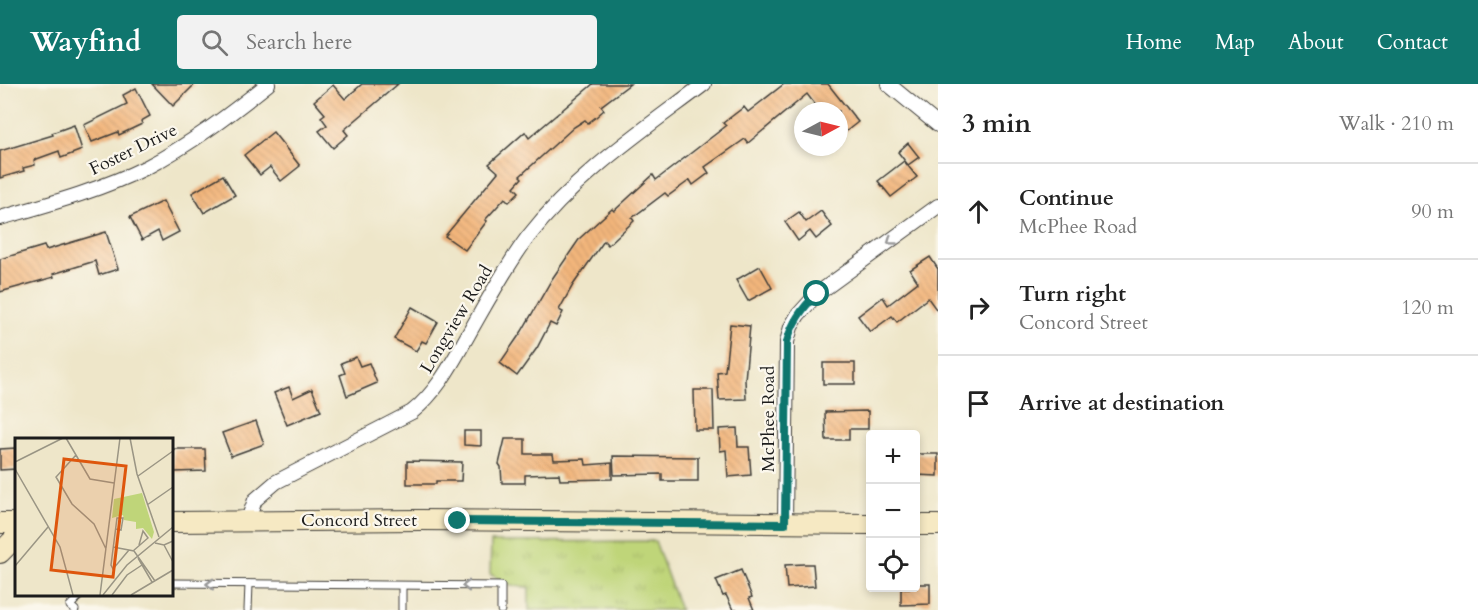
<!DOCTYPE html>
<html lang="en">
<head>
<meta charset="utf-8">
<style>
  body { margin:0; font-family:Cardo,serif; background:#f2f2f2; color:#222 }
  .controls { position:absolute; right:18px; bottom:18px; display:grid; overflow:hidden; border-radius:6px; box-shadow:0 3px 9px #0003 }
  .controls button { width:54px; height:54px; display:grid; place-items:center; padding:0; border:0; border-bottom:2px solid #e0e0e0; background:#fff; color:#222; font:30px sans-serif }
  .compass { position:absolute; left:794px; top:18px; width:54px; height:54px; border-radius:50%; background:#fff; box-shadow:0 3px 9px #0003; rotate:83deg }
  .stop { position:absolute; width:18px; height:18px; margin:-14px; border:4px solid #0f766e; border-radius:50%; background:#fff }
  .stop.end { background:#0f766e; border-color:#fff; box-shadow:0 2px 6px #0008 }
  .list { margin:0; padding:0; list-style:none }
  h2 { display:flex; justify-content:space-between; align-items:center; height:78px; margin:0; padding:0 24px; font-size:26px }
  h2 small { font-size:20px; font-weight:400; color:#767676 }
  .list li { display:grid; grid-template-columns:39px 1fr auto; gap:18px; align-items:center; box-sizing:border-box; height:96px; padding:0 24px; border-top:2px solid #e0e0e0 }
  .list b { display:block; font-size:22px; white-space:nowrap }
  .list p { margin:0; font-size:20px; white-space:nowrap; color:#767676 }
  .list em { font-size:20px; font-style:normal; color:#767676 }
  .icon { flex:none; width:33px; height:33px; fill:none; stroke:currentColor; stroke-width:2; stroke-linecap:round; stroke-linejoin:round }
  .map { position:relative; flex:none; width:938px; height:526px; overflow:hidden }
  header { display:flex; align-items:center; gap:36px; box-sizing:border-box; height:84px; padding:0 30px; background:#0f766e; color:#fff }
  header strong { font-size:28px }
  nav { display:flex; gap:33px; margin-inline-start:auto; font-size:21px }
  .search { width:420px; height:54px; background:#f2f2f2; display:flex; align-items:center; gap:15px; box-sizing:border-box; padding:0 21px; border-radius:6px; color:#767676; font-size:22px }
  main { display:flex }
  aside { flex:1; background:#fff }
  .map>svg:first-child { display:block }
</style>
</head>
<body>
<header>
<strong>Wayfind</strong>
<div class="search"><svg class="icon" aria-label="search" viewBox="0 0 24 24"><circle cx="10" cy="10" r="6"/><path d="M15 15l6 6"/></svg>Search here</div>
<nav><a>Home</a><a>Map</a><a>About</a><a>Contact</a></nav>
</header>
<main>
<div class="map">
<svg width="938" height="526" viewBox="0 0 938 526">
  <defs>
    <pattern id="park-tufts" width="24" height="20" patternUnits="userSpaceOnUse" patternTransform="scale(1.5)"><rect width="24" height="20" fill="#bfd579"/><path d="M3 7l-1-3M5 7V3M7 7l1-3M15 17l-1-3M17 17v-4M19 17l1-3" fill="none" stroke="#a4b668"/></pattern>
    <pattern id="building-back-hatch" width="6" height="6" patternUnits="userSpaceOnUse" patternTransform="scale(1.5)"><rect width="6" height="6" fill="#f3b67c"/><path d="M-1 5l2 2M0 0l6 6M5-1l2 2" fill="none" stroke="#d09c6b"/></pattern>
  </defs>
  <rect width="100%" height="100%" fill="#fbf7ec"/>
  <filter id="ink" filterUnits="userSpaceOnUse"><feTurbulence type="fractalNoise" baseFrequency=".0167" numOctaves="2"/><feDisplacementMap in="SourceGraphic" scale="12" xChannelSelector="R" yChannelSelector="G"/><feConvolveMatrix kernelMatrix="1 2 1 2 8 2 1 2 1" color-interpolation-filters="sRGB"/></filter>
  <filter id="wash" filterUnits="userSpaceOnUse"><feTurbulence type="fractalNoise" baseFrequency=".008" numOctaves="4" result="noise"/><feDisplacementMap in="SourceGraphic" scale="24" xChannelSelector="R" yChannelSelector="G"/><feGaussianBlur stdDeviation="1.35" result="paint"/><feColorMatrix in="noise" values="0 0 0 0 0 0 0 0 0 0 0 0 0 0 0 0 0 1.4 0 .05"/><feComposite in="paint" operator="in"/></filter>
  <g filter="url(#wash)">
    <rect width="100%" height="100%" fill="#eee6c9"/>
    <polygon fill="url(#park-tufts)" stroke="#6e784a" stroke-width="1.5" points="655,457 680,526 529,526 529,503 511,502 490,490 491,458"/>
    <g id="blocks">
      <g fill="url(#building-back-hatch)">
        <polygon points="152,0 195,0 173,22"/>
        <polygon points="362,0 398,0 344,46 348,51 333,64 319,47 327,41 321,33 325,30 314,17 333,1 345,15"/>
        <polygon points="593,0 630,0 601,22 604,26 596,33 588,39 585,36 574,43 520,92 522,94 514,103 519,108 509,118 505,114 485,136 487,137 465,166 445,152 498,88 489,80 525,48 529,54"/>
        <polygon points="784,0 828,0 858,38 839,53 839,27 820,27 807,10 748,59 745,55 705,83 709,89 693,101 690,96 668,112 665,109 632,134 634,137 608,161 604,157 573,201 559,226 563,228 556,242 550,239 537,264 517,292 500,279 522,247 552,195 580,154 612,125 614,127 653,91 656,96 726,42 723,39 744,23 748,28"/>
        <polygon points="136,4 150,32 141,37 142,40 119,51 118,48 92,58 84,41 127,20 123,11"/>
        <polygon points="74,41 82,66 61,74 59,67 34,76 35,81 23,84 24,87 0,94 0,67 53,51 52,49"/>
        <polygon points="273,48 300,82 281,97 270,83 260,91 244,71"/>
        <polygon points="908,59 919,73 908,81 898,68"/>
        <polygon points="904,77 917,93 891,113 878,97"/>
        <polygon points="223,91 235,111 204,129 192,109"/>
        <polygon points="163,117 179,148 162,157 158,147 142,156 130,133"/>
        <polygon points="821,127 832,142 816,155 810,147 798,157 785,138 799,128 806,138"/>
        <polygon points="106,148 118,185 99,191 95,177 53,190 54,193 0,208 0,175 44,162 46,166"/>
        <polygon points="930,173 938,185 938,228 928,214 897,238 892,232 870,248 858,232 883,213 888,221 918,198 910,186"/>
        <polygon points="760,182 772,204 748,217 736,196"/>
        <polygon points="412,223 438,238 426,259 422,257 416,267 394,255"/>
        <polygon points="730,240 750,242 745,296 746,315 719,316 717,288 725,287"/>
        <polygon points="356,273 360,282 369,279 377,299 347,312 340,291 345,289 341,279"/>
        <rect x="823" y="279" width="32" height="21"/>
        <polygon points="289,303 293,314 312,305 321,327 287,341 274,309"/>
        <polygon points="694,306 713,306 714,346 695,346"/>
        <polygon points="868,327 868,345 849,345 849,356 826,356 825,328"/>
        <polygon points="256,337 264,360 231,372 222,349"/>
        <polygon points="737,344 738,363 749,363 751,391 728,393 726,366 720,367 719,345"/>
        <polygon points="464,347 481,347 481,362 464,361"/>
        <polygon points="505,355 525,355 525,370 553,370 554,376 585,375 586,381 612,379 612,395 560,396 559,390 525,391 525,399 502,399 501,383 499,380"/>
        <polygon points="16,364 16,385 0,386 0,365"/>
        <polygon points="173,365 205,365 206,387 174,388"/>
        <polygon points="917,370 938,370 938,392 916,391"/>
        <polygon points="613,372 698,373 698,397 662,397 662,390 614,391"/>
        <polygon points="407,377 462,378 461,397 436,397 436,400 407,400"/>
        <polygon points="804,480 813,480 815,502 787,504 785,481"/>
        <polygon points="741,486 752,513 749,514 754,526 733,526 726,511 723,512 716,496"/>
        <polygon points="915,500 930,500 930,520 901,521 901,504 915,504"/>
      </g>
    </g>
  </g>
  <g filter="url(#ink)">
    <use href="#blocks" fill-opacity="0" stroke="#3c3a36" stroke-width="1.5"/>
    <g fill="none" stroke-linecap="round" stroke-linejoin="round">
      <defs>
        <g id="lane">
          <polyline points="171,499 501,502 501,526"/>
          <polyline points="402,502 402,526"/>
          <polyline points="75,526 70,522 81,510"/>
          <polyline points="248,526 249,500"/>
        </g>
        <g id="street">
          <polyline points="888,0 938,41"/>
          <path d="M 0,134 C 49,120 101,106 147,83 C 191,60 229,31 268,0"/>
          <path d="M 238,435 L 249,433 L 255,416 L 276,398 L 412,328 C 438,307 452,279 468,251 C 487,218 505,184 528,153 C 576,91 642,47 704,0"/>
          <polyline points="785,440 787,258 791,243 798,231 817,210 938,122"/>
        </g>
        <g id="secondary">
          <polyline points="171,438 420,436 870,440"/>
          <polyline points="0,439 16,439"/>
          <polyline points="916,441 938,441"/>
          <polyline points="0,469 16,453"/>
        </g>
      </defs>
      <use href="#lane" stroke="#3c3a36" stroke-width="9"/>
      <use href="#street" stroke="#3c3a36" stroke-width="16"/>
      <use href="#secondary" stroke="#3c3a36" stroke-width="22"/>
      <use href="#lane" stroke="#fff" stroke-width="7"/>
      <use href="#street" stroke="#fff" stroke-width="14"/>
      <use href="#secondary" stroke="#f6e9c3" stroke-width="20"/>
    </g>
    <defs><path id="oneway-chevron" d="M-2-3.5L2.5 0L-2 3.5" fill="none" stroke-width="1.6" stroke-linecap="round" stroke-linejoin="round" transform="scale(1.5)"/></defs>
    <g stroke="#999">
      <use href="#oneway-chevron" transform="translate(891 157) rotate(144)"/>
      <use href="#oneway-chevron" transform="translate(210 500) rotate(-179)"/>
      <use href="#oneway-chevron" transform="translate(466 502) rotate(180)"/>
    </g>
  </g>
  <g fill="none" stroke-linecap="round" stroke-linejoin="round" filter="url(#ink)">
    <path stroke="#0f766e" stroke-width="8" d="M 458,437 L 785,440 L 787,258 C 792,238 802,224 817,210"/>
  </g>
  <g text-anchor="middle" stroke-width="4.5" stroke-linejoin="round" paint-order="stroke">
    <g font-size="18" fill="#1c1c1c" stroke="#fbf7ec">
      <text transform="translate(133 65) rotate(-26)" y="6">Foster Drive</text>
      <text transform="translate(456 235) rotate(-59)" y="6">Longview Road</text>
      <text transform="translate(768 335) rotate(-90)" y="6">McPhee Road</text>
      <text x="359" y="442">Concord Street</text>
    </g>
  </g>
  <g transform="translate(15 354)">
    <rect width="158" height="158" fill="#eee6c9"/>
    <path d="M 127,55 L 139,94 L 137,101 L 128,90 L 121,91 L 121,84 L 109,82 L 108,77 L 97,80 L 99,61 Z" fill="#bfd579"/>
    <path fill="none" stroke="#9a9584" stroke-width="1.5" d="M 51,0 L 75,41 L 99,45M 115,0 L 122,36 L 144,99M 61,17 L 41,39 L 57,66 L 79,86 L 91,111M 0,24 L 48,0M 0,31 L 45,109 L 58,157M 123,38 L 158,13M 132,67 L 158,49M 101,91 L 106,92 L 108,80 L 102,80 L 96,127 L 98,131 L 114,112M 140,105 L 149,107 L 158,103M 149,107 L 158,124M 98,109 L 119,113 L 140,143M 118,113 L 133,100 L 128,93 L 124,107M 123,120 L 137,144M 0,128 L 33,89M 85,157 L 105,0M 88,157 L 112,127 L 158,89M 97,157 L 112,137 L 127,127M 116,157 L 158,132"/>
    <path fill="#de560d" fill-opacity="0.15" stroke="#de560d" stroke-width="3" d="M 49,21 L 111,28 L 98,139 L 36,132 Z"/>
    <rect width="158" height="158" fill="none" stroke="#1c1c1c" stroke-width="3"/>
  </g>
</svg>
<div class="controls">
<button>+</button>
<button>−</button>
<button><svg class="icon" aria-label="locate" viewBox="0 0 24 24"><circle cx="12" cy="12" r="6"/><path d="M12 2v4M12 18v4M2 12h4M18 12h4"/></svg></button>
</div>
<svg class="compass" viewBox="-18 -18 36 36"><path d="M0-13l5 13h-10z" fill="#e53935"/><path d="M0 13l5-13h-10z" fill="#767676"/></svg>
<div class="stop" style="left:817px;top:210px"></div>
<div class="stop end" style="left:458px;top:437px"></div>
</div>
<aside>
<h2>3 min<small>Walk · 210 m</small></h2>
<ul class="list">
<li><svg class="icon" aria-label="ahead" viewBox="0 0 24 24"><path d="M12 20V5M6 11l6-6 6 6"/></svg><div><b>Continue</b><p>McPhee Road</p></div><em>90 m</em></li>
<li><svg class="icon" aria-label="right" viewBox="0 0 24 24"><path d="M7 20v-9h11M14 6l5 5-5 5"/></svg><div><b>Turn right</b><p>Concord Street</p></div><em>120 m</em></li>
<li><svg class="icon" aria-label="arrive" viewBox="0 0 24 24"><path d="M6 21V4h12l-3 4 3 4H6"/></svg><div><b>Arrive at destination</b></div></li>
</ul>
</aside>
</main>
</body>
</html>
